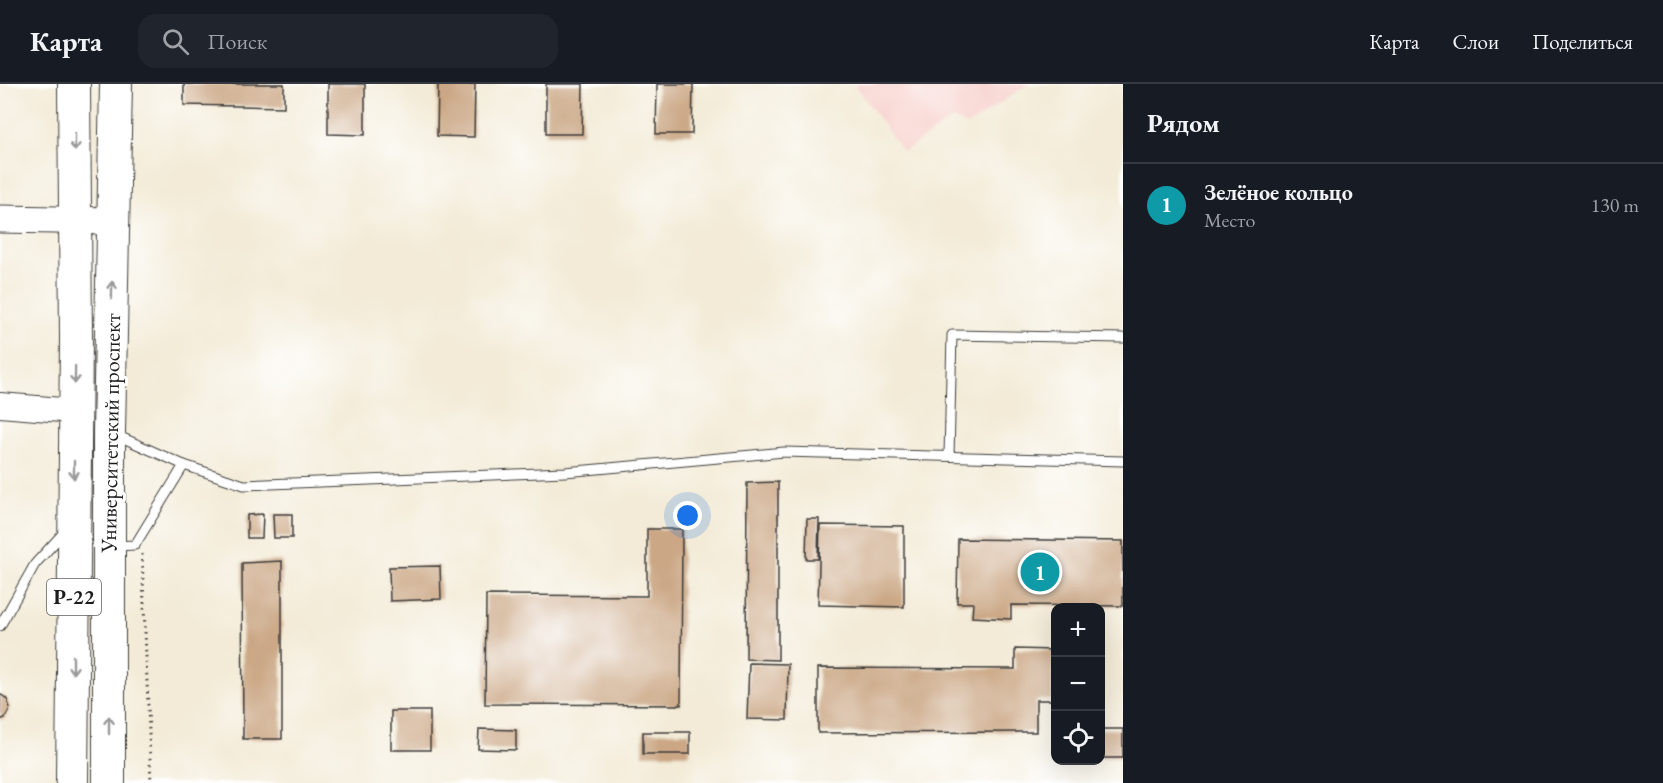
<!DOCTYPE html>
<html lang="ru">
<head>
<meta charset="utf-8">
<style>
  body { margin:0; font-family:"EB Garamond",serif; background:#20242c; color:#f1f3f6 }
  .controls { position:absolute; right:18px; bottom:18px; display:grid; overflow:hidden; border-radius:12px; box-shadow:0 6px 24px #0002 }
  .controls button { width:54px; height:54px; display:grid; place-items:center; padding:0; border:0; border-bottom:2px solid #363941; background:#171b24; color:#f1f3f6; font:30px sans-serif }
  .you { position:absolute; left:688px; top:432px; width:21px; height:21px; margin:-15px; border:4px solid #fff; border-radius:50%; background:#1a73e8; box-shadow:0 0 0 9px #1a73e833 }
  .badge { display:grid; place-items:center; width:39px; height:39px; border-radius:50%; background:#8c9099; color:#fff; font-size:20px; font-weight:700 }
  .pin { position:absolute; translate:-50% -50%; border:3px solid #fff; box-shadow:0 2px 6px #0006 }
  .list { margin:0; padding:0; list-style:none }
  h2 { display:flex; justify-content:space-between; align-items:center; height:78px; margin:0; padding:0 24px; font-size:26px }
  h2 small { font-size:20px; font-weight:400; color:#9ea1a6 }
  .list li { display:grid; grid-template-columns:39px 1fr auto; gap:18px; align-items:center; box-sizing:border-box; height:84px; padding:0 24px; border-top:2px solid #363941 }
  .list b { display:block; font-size:22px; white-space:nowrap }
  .list p { margin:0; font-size:20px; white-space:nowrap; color:#9ea1a6 }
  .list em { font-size:20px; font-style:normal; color:#9ea1a6 }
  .icon { flex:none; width:33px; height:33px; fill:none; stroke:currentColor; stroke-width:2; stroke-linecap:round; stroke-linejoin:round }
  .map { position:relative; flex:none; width:1123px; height:699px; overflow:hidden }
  header { display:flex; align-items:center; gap:36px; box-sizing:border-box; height:84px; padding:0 30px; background:#171b24; border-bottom:2px solid #363941 }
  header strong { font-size:28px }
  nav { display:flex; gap:33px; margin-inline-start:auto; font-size:21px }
  .search { width:420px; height:54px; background:#20242c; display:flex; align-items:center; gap:15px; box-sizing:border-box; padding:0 21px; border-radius:18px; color:#9ea1a6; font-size:22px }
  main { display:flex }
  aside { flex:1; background:#171b24 }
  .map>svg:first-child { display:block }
</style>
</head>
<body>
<header>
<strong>Карта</strong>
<div class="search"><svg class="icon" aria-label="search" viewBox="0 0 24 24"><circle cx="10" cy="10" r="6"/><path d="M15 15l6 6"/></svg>Поиск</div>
<nav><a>Карта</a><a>Слои</a><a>Поделиться</a></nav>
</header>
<main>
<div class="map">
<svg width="1123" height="699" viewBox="0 0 1123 699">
  <rect width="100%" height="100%" fill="#fff"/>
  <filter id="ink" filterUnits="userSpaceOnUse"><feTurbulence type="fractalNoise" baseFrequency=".0167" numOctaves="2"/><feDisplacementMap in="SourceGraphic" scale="12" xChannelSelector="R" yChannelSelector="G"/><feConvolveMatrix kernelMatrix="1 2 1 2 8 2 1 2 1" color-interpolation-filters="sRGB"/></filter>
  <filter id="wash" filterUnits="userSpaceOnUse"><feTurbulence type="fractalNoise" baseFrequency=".008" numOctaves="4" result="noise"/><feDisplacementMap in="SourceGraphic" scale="24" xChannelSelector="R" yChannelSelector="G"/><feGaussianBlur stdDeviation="1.35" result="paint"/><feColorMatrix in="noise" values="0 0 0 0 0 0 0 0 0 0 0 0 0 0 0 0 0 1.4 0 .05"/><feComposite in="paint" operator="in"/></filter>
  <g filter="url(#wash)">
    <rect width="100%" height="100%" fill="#f3ebd7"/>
    <polygon fill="#f7d0cb" points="854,0 1028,0 967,42 952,35 903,68"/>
    <g id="blocks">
      <g fill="#cba785">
        <polygon points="184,0 284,0 284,23 184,21"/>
        <polygon points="328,0 365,0 365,51 328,50"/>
        <polygon points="438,0 475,0 474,53 437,52"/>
        <polygon points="546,0 583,0 582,50 546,50"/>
        <polygon points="657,0 693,0 692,50 656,50"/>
        <polygon points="778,398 778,576 746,575 747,399"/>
        <polygon points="263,430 262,454 247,454 247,431"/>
        <polygon points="273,430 292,430 292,454 274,454"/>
        <polygon points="807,435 819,435 818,475 806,475"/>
        <polygon points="820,441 904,442 904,523 818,521"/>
        <polygon points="647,445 682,445 681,621 485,620 486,511 647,512"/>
        <polygon points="958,455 1123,457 1123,522 1011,521 1011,535 972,533 973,519 957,519"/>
        <polygon points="282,477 282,655 243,655 242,479"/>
        <polygon points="440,482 441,515 390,517 389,483"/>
        <polygon points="1015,565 1054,566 1052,616 1036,616 1036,648 818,649 818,584 1015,585"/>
        <polygon points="749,579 788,580 787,636 747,635"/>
        <polygon points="0,610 7,615 10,624 5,634 0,636"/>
        <rect x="391" y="627" width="39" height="39"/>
        <polygon points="479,645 516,646 516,666 478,665"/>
        <rect x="1100" y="645" width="23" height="29"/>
        <rect x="643" y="648" width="47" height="22"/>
      </g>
    </g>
  </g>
  <g filter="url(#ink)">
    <use href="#blocks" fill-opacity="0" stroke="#3c3b38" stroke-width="1.5"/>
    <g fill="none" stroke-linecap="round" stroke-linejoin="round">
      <defs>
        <g id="service">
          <polyline points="114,350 184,381 244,401 565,388 784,368 1123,377"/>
          <polyline points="949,372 952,251 1123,254"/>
          <polyline points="115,462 135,461 184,381"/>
          <polyline points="0,542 35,480 67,445"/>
        </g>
        <polyline id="tertiary" points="0,321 74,327"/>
        <polyline id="secondary" points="0,135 113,137"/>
        <g id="trunk">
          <polyline points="72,699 76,255 74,0"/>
          <polyline points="109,699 109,348 116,0"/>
        </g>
      </defs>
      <use href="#service" stroke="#3c3b38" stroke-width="11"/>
      <use href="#tertiary" stroke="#3c3b38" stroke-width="26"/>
      <use href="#secondary" stroke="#3c3b38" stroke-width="29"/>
      <use href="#trunk" stroke="#3c3b38" stroke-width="34"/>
      <polyline stroke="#3c3b38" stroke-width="3" stroke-dasharray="1.5 4.5" stroke-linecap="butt" points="142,470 151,699"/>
      <use href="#service" stroke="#fff" stroke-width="9"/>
      <use href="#tertiary" stroke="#fff" stroke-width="24"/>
      <use href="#secondary" stroke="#fff" stroke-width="27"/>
      <use href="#trunk" stroke="#fff" stroke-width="32"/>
    </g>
    <defs><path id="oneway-shaft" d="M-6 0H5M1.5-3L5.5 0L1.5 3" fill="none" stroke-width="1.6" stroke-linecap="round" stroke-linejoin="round" transform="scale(1.5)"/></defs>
    <g stroke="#999">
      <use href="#oneway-shaft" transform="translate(75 58) rotate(90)"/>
      <use href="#oneway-shaft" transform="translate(112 206) rotate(-89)"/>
      <use href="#oneway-shaft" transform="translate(75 291) rotate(91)"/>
      <use href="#oneway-shaft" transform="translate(74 386) rotate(90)"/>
      <use href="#oneway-shaft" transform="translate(73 581) rotate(90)"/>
      <use href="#oneway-shaft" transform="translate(109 641) rotate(-90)"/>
    </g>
  </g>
  <g text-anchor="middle" stroke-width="6" stroke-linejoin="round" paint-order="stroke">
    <rect fill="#fff" stroke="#606060" stroke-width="1.5" x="47" y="495" width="54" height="36" rx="4.5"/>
    <g font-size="21" font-weight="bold" fill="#1c1c1c">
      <text x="74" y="520">Р-22</text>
    </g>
    <g font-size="22" fill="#1c1c1c" stroke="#fff">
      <text transform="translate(110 349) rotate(-89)" y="8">Университетский проспект</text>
    </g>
  </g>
</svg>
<div class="controls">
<button>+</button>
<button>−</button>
<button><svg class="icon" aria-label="locate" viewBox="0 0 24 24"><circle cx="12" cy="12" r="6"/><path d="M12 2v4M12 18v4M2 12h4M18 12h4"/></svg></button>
</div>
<div class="you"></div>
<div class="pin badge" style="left:1040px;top:488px;background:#0f9aa8">1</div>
</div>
<aside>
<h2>Рядом<small></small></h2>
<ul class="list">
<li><span class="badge" style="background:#0f9aa8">1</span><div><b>Зелёное кольцо</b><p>Место</p></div><em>130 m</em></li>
</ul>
</aside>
</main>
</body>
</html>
